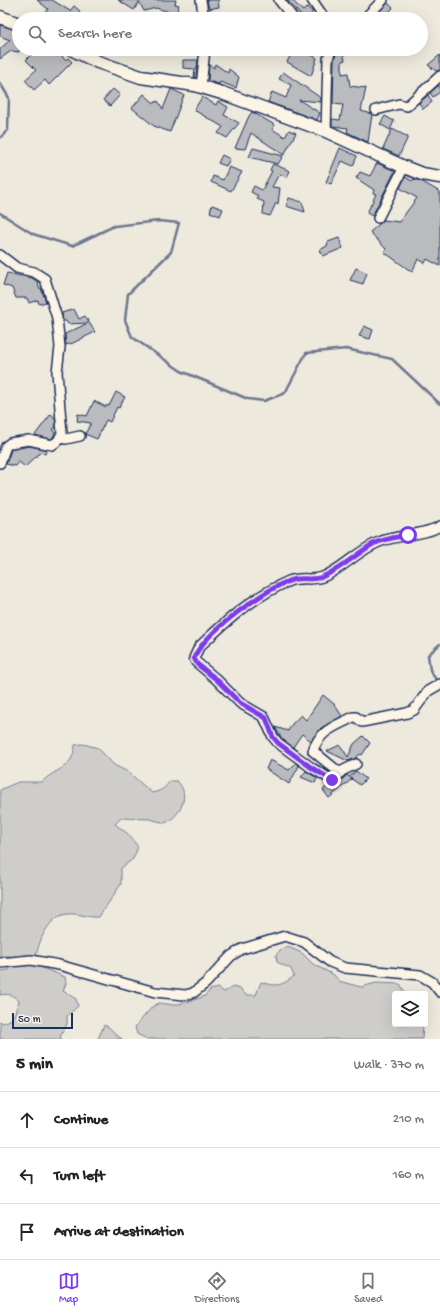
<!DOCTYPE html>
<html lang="en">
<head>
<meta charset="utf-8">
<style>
  body { margin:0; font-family:"Gochi Hand",sans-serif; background:#f2f2f2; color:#222 }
  .controls { position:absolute; right:12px; bottom:12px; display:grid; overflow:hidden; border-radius:4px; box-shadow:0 4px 16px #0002 }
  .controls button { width:36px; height:36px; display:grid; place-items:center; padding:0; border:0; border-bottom:1px solid #e0e0e0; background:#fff; color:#222; font:20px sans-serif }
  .scale { position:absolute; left:12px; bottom:10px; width:61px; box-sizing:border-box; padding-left:4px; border:2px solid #1b2f5e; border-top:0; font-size:11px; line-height:14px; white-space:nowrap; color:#1b2f5e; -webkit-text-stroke:3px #fcf5e5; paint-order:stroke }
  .stop { position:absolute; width:12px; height:12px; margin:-9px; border:3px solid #7c3aed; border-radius:50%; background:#fff }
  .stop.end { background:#7c3aed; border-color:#fff; box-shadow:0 1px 4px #0008 }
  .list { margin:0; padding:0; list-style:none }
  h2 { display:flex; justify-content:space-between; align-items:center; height:52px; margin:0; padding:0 16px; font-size:17px }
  h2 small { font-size:13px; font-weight:400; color:#767676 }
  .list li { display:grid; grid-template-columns:26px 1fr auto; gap:12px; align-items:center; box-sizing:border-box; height:56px; padding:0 16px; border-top:1px solid #e0e0e0 }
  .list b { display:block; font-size:15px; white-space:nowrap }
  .list em { font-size:13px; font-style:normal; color:#767676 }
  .icon { flex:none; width:22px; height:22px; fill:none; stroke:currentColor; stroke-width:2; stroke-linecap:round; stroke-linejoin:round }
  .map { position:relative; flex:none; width:440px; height:1039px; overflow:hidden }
  .search { position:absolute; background:#fff; box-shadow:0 4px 16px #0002; left:12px; right:12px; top:12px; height:44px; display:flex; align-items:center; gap:10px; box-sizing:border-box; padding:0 14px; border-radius:22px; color:#767676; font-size:15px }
  .sheet { height:220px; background:#fff }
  nav { display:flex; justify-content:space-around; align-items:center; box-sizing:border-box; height:56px; border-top:1px solid #e0e0e0; background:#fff; font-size:11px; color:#767676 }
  nav a { display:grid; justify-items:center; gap:2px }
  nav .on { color:#7c3aed }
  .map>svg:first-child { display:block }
</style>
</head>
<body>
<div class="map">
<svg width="440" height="1039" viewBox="0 0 440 1039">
  <rect width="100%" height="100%" fill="#eee9dd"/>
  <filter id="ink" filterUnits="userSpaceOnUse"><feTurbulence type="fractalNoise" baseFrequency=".025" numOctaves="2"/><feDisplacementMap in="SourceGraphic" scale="8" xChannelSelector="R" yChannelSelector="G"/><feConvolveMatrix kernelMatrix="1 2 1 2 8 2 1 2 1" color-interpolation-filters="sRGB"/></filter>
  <g filter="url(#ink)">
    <g fill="#cfcdca" stroke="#757e94">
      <path d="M 83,744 L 98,748 L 114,765 L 128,772 L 152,793 C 161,791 165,788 170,781 L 177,781 C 191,794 181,816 165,823 L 150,819 L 121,818 L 115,824 L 128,834 L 138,847 L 133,859 L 121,868 L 121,884 L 99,917 C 89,918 79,913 68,914 C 47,915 36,947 35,965 L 65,977 L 66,983 L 63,991 L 76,999 L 78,1006 L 67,1016 L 67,1024 L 60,1037 L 62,1039 L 0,1039 L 0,1021 L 3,1023 L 10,1020 L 14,1015 L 19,1001 C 13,995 9,993 0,995 L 0,971 L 9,970 L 12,959 L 10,956 L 0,956 L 0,790 L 18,782 L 42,782 C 55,768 73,770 75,745 Z"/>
      <path d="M 288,947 L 302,953 L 313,964 L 334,975 L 339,981 L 346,983 L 361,987 L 376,983 L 400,984 L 406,994 L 395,994 L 395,1024 L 423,1024 L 422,1039 L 147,1039 L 137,1034 L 135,1027 L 152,1007 L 159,1003 L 174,1005 L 191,1001 L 205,996 L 210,990 L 218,988 L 224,992 L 233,987 L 240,989 L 246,995 L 256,995 L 261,982 C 276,987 282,986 294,976 L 291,969 L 277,962 L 276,955 L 281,949 Z"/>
      <path d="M 104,1025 C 112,1028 114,1034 122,1039 L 98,1039 Z"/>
    </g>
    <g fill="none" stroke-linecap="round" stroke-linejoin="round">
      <g stroke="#6c778f" stroke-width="2.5">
        <polyline points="0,83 9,98 8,130 0,138"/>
        <polyline points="0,213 33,234 72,246 114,226 159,221 179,223 171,252 128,294 125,320 132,337 181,371 248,399 264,401 285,393 306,353 346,349 392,359 440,404"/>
        <polyline points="438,683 430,670 428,655 440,644"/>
      </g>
    </g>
    <g fill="#babbbe" stroke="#1b2f5e">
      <polygon points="37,0 52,0 70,11 74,6 80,11 73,19 41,19 48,9"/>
      <polygon points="118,0 176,0 175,4 179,5 176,14 156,8 144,11 139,2 134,10"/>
      <polygon points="207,0 218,0 219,7 209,9"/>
      <polygon points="287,0 292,0 303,11 307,7 313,12 309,16 311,19 304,19"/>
      <polygon points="388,3 393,8 381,19 372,19"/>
      <polygon points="0,25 19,31 19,52 11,51 0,59 0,49 10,40 0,36"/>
      <polygon points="51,49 57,49 65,60 68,58 72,62 49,85 45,80 34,90 25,80 36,70 26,60 36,50 43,56"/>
      <polygon points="294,49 305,49 304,51 317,58 311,76 287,62"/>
      <polygon points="343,53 345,60 342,61 342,74 348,73 350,86 366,88 361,111 372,114 368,142 347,132 348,128 332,126 332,119 340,120 343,105 333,104 334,60 336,54"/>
      <polygon points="440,55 440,70 436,71 428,65"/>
      <polygon points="183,60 198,60 196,78 194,77 195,69 183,68"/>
      <polygon points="209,64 214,68 215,64 228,73 229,69 239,77 236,88 220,82 219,84 208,81"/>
      <polygon points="283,72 321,98 321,102 299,100 320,113 317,120 268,102 272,92 286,98 291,85 279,79"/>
      <polygon points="439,85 440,92 433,97 430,93"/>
      <polygon points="113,89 120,95 110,106 103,100"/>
      <polygon points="171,89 184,95 170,132 154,126 132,108 144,94 154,103 158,101 163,109"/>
      <polygon points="428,95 432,102 423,109 419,103"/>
      <polygon points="202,97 216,105 218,101 228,107 224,115 239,123 227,138 218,133 223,127 194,110"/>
      <polygon points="252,112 275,125 272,129 285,137 289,130 296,133 284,155 251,133 245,149 235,148 249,116"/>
      <polygon points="385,116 394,121 390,130 380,124"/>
      <polygon points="392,129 408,137 399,156 383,149"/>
      <polygon points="253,148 283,156 278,164 249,157"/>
      <polygon points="340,148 357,156 353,166 342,161 331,184 326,182"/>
      <polygon points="222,155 230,159 226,166 218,163"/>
      <polygon points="377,163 395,171 372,216 367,213 376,194 373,193 374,190 356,178 360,172 370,176"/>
      <polygon points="273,164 290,171 287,177 279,174 272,187 280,188 278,204 276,203 270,216 263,214 264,202 257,199 258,196 251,192 254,186 262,190 272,171 270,170"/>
      <polygon points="229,167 242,172 231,191 211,182 213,176 223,180"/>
      <polygon points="405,177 412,181 414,179 421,181 440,192 440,266 427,259 425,263 418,259 412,272 384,252 386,249 370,232 384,220 399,222 417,198 400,188"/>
      <polygon points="289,198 302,202 305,212 286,206"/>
      <polygon points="212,205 223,209 220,216 210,212"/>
      <polygon points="339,238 343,248 323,256 320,250 327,246 328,242"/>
      <polygon points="356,268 367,273 363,284 350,280"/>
      <polygon points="7,273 32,278 38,282 39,288 41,288 46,302 39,304 38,300 29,303 27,298 16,298 12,288 3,285"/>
      <polygon points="74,309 79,319 85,316 95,332 73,343 66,345 65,334 88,323 68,324 66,321 63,321 62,313"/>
      <polygon points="364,326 373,330 370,339 359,336"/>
      <polygon points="116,392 125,397 119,408 117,407 110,422 106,420 97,439 85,434 91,423 77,421 78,414 87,416 94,401 106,407 107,405 109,406"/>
      <polygon points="51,414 55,418 56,427 52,430 55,433 53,437 51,439 35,435"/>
      <polygon points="29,446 47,450 45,454 41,452 25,467 18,461 16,466 6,464 11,450"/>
      <polygon points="323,695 334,704 342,716 321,728 311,741 302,734 293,747 282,739 275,727 288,731 292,724 301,715 306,720"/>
      <polygon points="363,736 370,743 362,755 360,754 356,758 348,761 327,751 340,745 348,757 354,744"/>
      <polygon points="270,760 289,770 296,763 299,766 289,784 266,769"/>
      <polygon points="306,771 317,778 315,783 301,777"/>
      <polygon points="356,771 366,779 360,785 349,777"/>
      <polygon points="347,775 352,779 329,798 323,790 329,785 336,785"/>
    </g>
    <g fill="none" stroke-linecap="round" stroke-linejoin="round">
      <defs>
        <g id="minor">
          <polyline points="201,0 204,19"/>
          <polyline points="279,0 294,19"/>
          <polyline points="312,0 325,19"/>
          <polyline points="364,19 383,0"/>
          <polyline points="201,87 205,49"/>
          <polyline points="376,110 399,104 407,106 440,76"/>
          <polyline points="326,131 328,59 331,49"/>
          <polyline points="378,218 404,167"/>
          <polyline points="0,255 17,268 34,272 45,279 57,318 60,347 57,372 62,433 58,441 52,445 29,440 10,443 6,446 0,463"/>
          <polyline points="60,438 66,439 80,436"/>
          <path d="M 356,764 L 342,771 L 332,780 L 312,768 L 278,743 L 273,737 L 264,717 L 240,703 L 216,679 L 196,662 L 194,658 L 199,647 C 226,621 254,596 289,581 C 301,576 313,582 325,576 C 344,567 359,550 379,542 C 396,535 426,535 440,526"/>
          <path d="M 340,773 L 313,751 C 319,730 337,726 353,717 L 356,717 L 362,722 L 407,713 L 414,710 L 428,691 L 440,684"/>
          <polyline points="0,963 31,960 59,965 155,992 185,995 193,993 206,983 231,956 242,949 285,936 304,942 330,962 345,968 420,975 432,982 440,992"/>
        </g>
        <g id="tertiary">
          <polyline points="0,17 19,24"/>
          <polyline points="71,49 98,62 141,77 195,85 222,93 326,131 404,167 422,174 440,177"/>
        </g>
      </defs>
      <use href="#minor" stroke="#1b2f5e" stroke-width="12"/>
      <use href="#tertiary" stroke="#1b2f5e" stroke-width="15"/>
      <use href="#minor" stroke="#fcf5e5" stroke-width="9"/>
      <use href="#tertiary" stroke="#fcf5e5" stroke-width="12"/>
    </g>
  </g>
  <g fill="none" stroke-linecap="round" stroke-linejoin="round" filter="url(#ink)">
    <path stroke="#7c3aed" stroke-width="5" d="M 332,780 L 312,768 L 278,743 L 273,737 L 266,718 L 240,703 L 216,679 L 197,664 L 194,658 C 203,634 267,587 292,580 C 302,577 312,581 322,577 C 340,570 356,554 373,544 C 384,539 396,537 408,535"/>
  </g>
</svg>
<div class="controls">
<button><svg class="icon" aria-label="layers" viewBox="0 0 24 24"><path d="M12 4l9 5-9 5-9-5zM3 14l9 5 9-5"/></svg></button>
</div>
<div class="scale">50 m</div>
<div class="stop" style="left:408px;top:535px"></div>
<div class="stop end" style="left:332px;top:780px"></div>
<div class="search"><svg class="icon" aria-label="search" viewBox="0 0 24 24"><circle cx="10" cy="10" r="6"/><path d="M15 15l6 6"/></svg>Search here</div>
</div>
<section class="sheet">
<h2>5 min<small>Walk · 370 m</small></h2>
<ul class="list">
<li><svg class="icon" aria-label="ahead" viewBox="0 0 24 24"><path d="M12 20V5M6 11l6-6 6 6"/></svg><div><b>Continue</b></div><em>210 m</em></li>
<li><svg class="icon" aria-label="left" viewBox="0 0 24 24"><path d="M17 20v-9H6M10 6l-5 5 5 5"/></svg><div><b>Turn left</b></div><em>160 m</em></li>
<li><svg class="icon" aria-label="arrive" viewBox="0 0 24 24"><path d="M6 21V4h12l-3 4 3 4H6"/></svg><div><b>Arrive at destination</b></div></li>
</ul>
</section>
<nav>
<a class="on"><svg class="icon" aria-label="map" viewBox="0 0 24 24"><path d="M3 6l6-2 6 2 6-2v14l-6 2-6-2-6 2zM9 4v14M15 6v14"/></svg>Map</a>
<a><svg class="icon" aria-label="directions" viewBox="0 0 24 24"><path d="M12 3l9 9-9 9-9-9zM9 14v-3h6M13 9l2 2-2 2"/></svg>Directions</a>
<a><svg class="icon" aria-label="saved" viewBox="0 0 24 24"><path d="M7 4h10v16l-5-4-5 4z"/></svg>Saved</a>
</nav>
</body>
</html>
